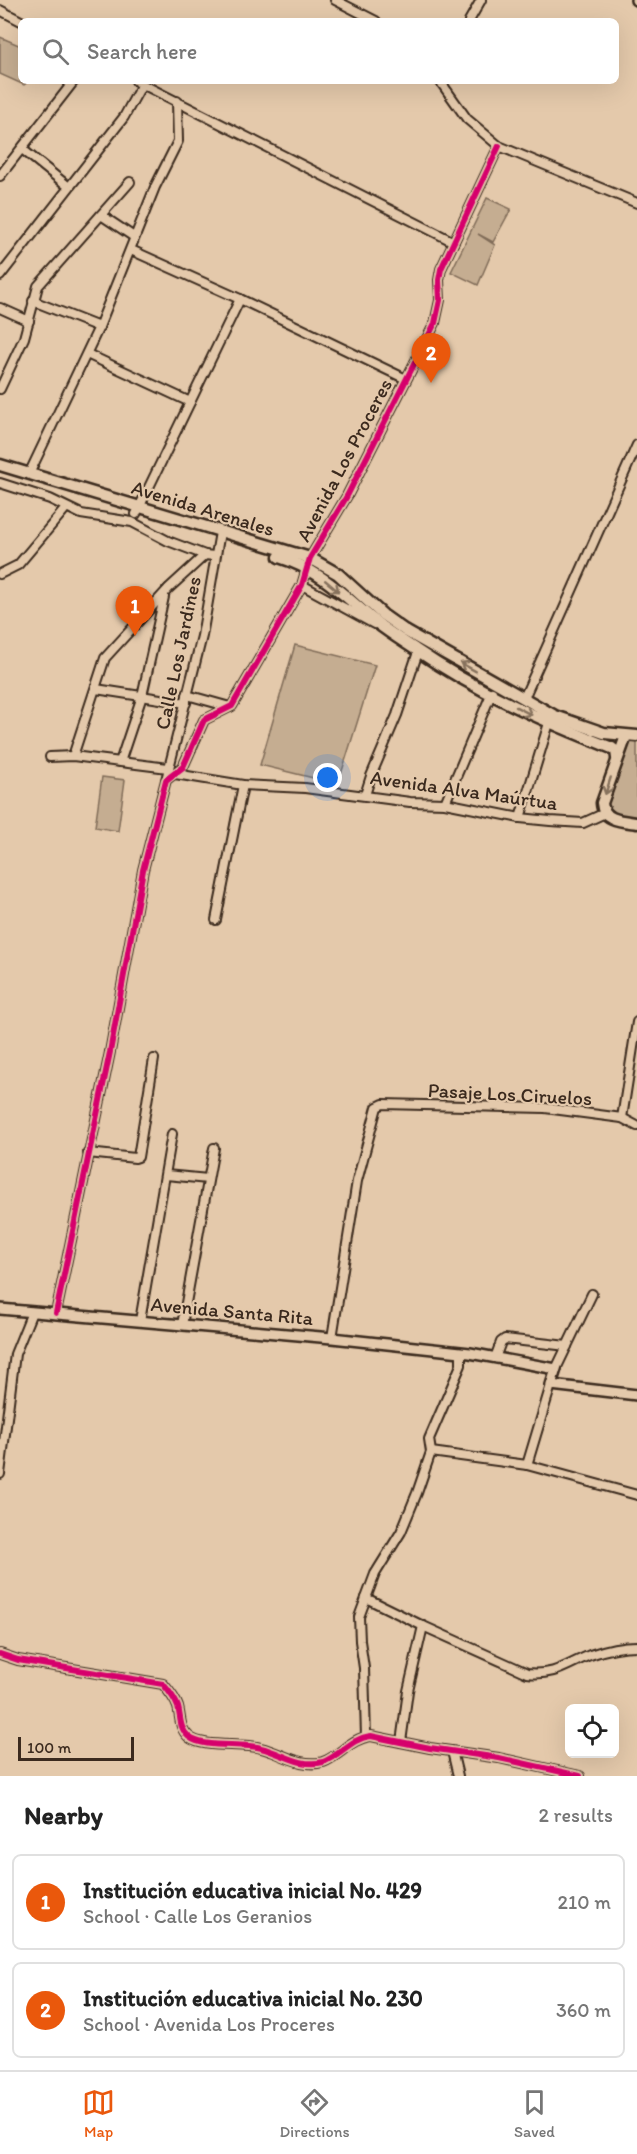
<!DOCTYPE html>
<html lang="en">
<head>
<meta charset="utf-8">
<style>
  body { margin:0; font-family:Itim,sans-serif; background:#f6f6f6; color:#222 }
  .controls { position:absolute; right:18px; bottom:18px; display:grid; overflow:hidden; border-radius:9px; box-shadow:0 6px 24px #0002 }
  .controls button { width:54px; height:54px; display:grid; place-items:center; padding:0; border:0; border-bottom:2px solid #e0e0e0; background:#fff; color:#222; font:30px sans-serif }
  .scale { position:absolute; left:18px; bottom:15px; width:116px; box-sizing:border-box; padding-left:6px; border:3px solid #3b2a1e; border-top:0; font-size:16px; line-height:21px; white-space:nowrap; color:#3b2a1e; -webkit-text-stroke:4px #e4c9ab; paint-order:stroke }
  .you { position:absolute; left:328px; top:778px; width:21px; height:21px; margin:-15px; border:4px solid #fff; border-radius:50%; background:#1a73e8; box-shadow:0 0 0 9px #1a73e833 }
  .badge { display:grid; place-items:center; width:39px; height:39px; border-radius:50%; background:#ea580c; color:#fff; font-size:20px; font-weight:700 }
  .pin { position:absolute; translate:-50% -50px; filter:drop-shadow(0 2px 3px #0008) }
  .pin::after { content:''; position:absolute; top:32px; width:21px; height:18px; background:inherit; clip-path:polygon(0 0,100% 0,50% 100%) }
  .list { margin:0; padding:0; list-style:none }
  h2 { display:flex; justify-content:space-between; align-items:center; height:78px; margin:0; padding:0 24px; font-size:26px }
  h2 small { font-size:20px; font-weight:400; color:#767676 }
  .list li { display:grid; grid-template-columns:39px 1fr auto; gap:18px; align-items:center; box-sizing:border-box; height:96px; margin:0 12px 12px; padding:0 12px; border:2px solid #e0e0e0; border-radius:9px }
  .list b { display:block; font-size:22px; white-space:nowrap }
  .list p { margin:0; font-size:20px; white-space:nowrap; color:#767676 }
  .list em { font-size:20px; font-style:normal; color:#767676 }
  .icon { flex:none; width:33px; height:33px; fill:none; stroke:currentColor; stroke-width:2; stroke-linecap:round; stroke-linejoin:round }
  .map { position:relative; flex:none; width:637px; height:1776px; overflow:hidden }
  .search { position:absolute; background:#fff; box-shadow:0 6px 24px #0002; left:18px; right:18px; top:18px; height:66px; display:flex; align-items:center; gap:15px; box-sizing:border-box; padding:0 21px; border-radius:9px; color:#767676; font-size:22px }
  .sheet { height:294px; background:#fff }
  nav { display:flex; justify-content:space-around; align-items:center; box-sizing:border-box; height:84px; border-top:2px solid #e0e0e0; background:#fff; font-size:16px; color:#767676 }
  nav a { display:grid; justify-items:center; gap:3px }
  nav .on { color:#ea580c }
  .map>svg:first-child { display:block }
</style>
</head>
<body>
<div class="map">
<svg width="637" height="1776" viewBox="0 0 637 1776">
  <rect width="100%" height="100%" fill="#e4c9ab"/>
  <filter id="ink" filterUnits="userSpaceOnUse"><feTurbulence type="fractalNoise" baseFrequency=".0167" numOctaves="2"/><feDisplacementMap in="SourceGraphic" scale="12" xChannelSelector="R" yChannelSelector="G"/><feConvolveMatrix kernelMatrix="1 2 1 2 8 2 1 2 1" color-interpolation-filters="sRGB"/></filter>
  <g filter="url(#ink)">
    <g fill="#c5ad91" stroke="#806c58" stroke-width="1.5">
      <polygon points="0,37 21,46 21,81 29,81 24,85 0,74"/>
      <polygon points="487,198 511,209 493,242 478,234 495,245 478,285 451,272"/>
      <polygon points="295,645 375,665 338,784 260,765"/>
      <polygon points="631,741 637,741 637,818 617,815 608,805"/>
      <polygon points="102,777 125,780 118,831 95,827"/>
    </g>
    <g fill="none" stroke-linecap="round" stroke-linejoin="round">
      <defs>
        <g id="minor">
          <polyline points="335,0 376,21"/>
          <polyline points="0,10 21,21"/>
          <polyline points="469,21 481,0"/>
          <polyline points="136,81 454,242"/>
          <polyline points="440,81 467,119 499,146 637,203"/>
          <polyline points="22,149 69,187"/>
          <polyline points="0,176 74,81"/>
          <polyline points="101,215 134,237"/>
          <polyline points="131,250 240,299 406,379"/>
          <polyline points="0,276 124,117 142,84"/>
          <polyline points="33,301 99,327"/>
          <polyline points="0,308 29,321"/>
          <polyline points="87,354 190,402"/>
          <polyline points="0,389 24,338 38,286 130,182"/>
          <polyline points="29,474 99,327 155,187 178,141 177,101"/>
          <polyline points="0,483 50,499 81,514 132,522 168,541 205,555"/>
          <polyline points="136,514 240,299"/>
          <polyline points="0,574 18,565 66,508"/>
          <polyline points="302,585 374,624"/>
          <polyline points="96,689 186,703"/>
          <polyline points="187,695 230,707"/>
          <polyline points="524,698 637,445"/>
          <polyline points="73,756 105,658 169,588 205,555 214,556"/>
          <polyline points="50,757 73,756 168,768"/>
          <polyline points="120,762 142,696 164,597"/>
          <polyline points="175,774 243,785 305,788 410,802 445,803 520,818 550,821 583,823 605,813"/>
          <polyline points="166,780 202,636 220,532"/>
          <polyline points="365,795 371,776 397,715 418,652"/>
          <polyline points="445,803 492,692"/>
          <polyline points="520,818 549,723"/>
          <polyline points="216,920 243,785"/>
          <polyline points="622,1118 637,1022"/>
          <polyline points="88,1153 135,1158 138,1157 154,1059"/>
          <polyline points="166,1175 208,1179"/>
          <polyline points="56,1313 110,1052 143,870 166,780 183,767 204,720 232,706 302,585 310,558 347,496 435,323 440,300 439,280 441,269 499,146"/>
          <polyline points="140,1321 172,1134"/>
          <polyline points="182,1325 214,1148"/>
          <polyline points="332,1338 357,1181 377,1107 383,1104 545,1108 622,1118 637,1126"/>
          <polyline points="495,1358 501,1342 505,1339 567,1346"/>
          <polyline points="556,1369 592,1294"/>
          <polyline points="431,1452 527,1465 637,1495"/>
          <polyline points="527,1465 551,1385"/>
          <polyline points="0,1474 15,1354 32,1312"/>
          <path d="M 366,1598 L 423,1626 L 527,1673 C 555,1676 566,1665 590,1655 C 604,1650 622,1646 637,1646"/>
          <path d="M 0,1654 L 18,1660 L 163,1684 C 169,1691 175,1698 178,1707 C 181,1718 179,1728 189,1737 C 204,1749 241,1742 261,1748 C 282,1753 300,1768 323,1762 C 340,1756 351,1738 371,1736 L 430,1748 L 499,1758 L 580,1776"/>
          <polyline points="366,1737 364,1668 360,1641 359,1617 375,1574 401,1532 417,1493 431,1452 429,1439 461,1365 461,1353"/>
          <polyline points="401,1742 408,1691 423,1626"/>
          <polyline points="452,1751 458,1776"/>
        </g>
        <g id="tertiary">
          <polyline points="636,0 637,0"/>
          <polyline points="0,1309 332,1338 470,1353 556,1369 551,1385 637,1395"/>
        </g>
        <g id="secondary">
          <polyline points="0,465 310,558 338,574 383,615 407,632 555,716 604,733 637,736"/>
          <path d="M 279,557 C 322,570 347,599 381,626 C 392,634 404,642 415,649 C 476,691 543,721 612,748 L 616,751 L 617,758"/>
          <path d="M 626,736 L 602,803 C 603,821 623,821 637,823"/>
        </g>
      </defs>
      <use href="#minor" stroke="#3b2a1e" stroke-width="12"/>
      <use href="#tertiary" stroke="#3b2a1e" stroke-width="14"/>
      <use href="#secondary" stroke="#3b2a1e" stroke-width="15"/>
      <use href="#minor" stroke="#e4c9ab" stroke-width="8"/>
      <use href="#tertiary" stroke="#e4c9ab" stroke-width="9"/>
      <use href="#secondary" stroke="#e4c9ab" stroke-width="10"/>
      <defs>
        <g id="cycleway">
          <polyline points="56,1313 110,1052 143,870 166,780 183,767 204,720 232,706 302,585 310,558 347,496 435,323 440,300 439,280 441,269 499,146"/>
          <path d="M 0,1654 L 18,1660 L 163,1684 C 169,1691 175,1698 178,1707 C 181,1718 179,1728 189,1737 C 204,1749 241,1742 261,1748 C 282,1753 300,1768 323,1762 C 340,1756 351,1738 371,1736 L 430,1748 L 499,1758 L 580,1776"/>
        </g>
      </defs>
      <use href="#cycleway" stroke="#e4c9ab" stroke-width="10"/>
      <use href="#cycleway" stroke="#d6006c" stroke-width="6"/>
    </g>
    <defs><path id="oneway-shaft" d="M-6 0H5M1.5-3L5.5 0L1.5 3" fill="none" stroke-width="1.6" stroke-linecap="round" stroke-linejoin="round" transform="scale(1.5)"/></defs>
    <g stroke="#87725d">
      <use href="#oneway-shaft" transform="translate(332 586) rotate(40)"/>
      <use href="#oneway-shaft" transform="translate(468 667) rotate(-151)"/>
      <use href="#oneway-shaft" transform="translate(524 711) rotate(27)"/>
      <use href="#oneway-shaft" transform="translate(608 786) rotate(108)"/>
    </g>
  </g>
  <g text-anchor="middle" stroke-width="4.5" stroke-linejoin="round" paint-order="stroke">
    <g font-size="20" fill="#3b2a1e" stroke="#e4c9ab">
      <text transform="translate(344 460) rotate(-62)" y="7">Avenida Los Proceres</text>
      <text transform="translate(203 508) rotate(17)" y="7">Avenida Arenales</text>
      <text transform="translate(178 653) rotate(-78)" y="7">Calle Los Jardines</text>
      <text transform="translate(464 790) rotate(8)" y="7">Avenida Alva Maúrtua</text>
      <text transform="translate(510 1094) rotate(3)" y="7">Pasaje Los Ciruelos</text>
      <text transform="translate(232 1311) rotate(5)" y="7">Avenida Santa Rita</text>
    </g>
  </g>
</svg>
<div class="controls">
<button><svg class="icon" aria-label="locate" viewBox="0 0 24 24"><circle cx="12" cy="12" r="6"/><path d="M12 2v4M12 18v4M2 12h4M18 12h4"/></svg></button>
</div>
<div class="scale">100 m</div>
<div class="you"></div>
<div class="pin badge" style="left:135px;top:636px">1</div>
<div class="pin badge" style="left:431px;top:383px">2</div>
<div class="search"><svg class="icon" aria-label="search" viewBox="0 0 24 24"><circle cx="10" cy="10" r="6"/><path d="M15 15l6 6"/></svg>Search here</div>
</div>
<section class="sheet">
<h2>Nearby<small>2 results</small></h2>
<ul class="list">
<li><span class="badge">1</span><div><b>Institución educativa inicial No. 429</b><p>School · Calle Los Geranios</p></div><em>210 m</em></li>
<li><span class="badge">2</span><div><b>Institución educativa inicial No. 230</b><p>School · Avenida Los Proceres</p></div><em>360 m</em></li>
</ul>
</section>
<nav>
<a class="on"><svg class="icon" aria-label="map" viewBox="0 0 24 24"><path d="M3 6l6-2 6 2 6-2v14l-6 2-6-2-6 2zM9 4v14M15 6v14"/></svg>Map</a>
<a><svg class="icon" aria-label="directions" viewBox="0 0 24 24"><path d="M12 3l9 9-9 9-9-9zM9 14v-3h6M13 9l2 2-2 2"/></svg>Directions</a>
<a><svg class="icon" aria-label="saved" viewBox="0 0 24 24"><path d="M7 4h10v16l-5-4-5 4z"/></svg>Saved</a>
</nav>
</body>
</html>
